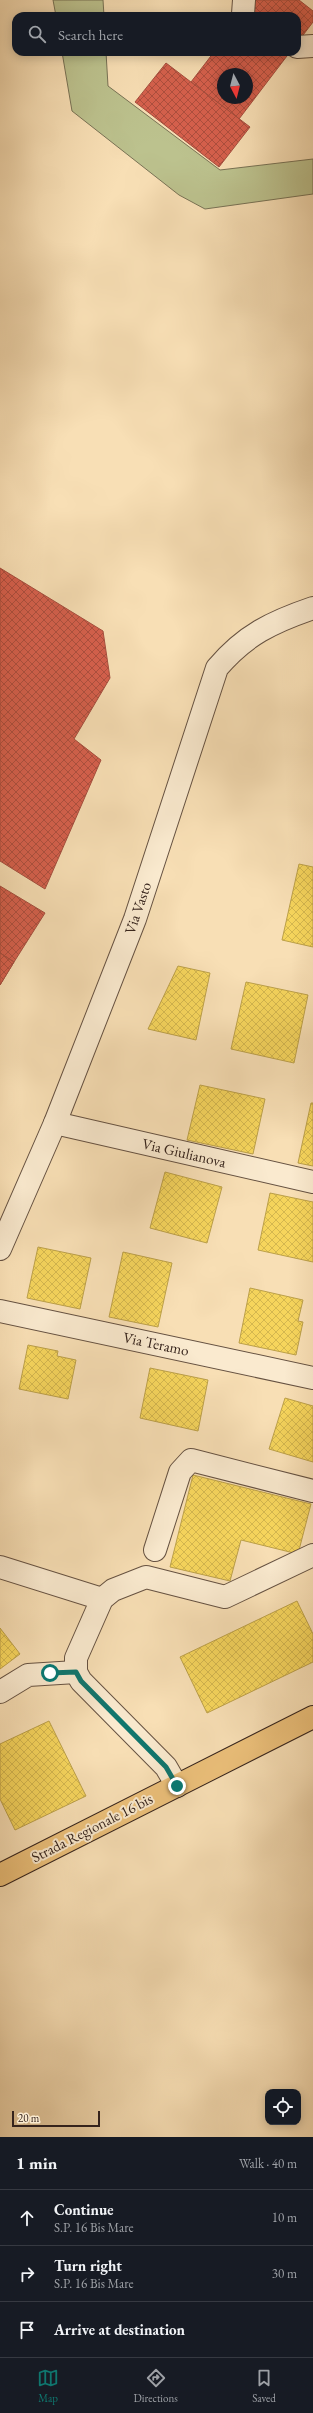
<!DOCTYPE html>
<html lang="en">
<head>
<meta charset="utf-8">
<style>
  body { margin:0; font-family:"EB Garamond",serif; background:#242831; color:#f1f3f6 }
  .controls { position:absolute; right:12px; bottom:12px; display:grid; overflow:hidden; border-radius:8px; box-shadow:0 2px 10px #0003 }
  .controls button { width:36px; height:36px; display:grid; place-items:center; padding:0; border:0; border-bottom:1px solid #363941; background:#171b24; color:#f1f3f6; font:20px sans-serif }
  .compass { position:absolute; left:217px; top:68px; width:36px; height:36px; border-radius:50%; background:#171b24; box-shadow:0 2px 10px #0003; rotate:173deg }
  .scale { position:absolute; left:12px; bottom:10px; width:88px; box-sizing:border-box; padding-left:4px; border:2px solid #35231c; border-top:0; font-size:11px; line-height:14px; white-space:nowrap; color:#35231c; -webkit-text-stroke:3px #faeacf; paint-order:stroke }
  .stop { position:absolute; width:12px; height:12px; margin:-9px; border:3px solid #0f766e; border-radius:50%; background:#fff }
  .stop.end { background:#0f766e; border-color:#fff; box-shadow:0 1px 4px #0008 }
  .list { margin:0; padding:0; list-style:none }
  h2 { display:flex; justify-content:space-between; align-items:center; height:52px; margin:0; padding:0 16px; font-size:17px }
  h2 small { font-size:13px; font-weight:400; color:#9ea1a6 }
  .list li { display:grid; grid-template-columns:26px 1fr auto; gap:12px; align-items:center; box-sizing:border-box; height:56px; padding:0 16px; border-top:1px solid #363941 }
  .list b { display:block; font-size:15px; white-space:nowrap }
  .list p { margin:0; font-size:13px; white-space:nowrap; color:#9ea1a6 }
  .list em { font-size:13px; font-style:normal; color:#9ea1a6 }
  .icon { flex:none; width:22px; height:22px; fill:none; stroke:currentColor; stroke-width:2; stroke-linecap:round; stroke-linejoin:round }
  .map { position:relative; flex:none; width:313px; height:2137px; overflow:hidden }
  .search { position:absolute; background:#171b24; box-shadow:0 2px 10px #0003; left:12px; right:12px; top:12px; height:44px; display:flex; align-items:center; gap:10px; box-sizing:border-box; padding:0 14px; border-radius:12px; color:#9ea1a6; font-size:15px }
  .sheet { height:220px; background:#171b24 }
  nav { display:flex; justify-content:space-around; align-items:center; box-sizing:border-box; height:56px; border-top:1px solid #363941; background:#171b24; font-size:11px; color:#9ea1a6 }
  nav a { display:grid; justify-items:center; gap:2px }
  nav .on { color:#0f766e }
  .map>svg:first-child { display:block }
</style>
</head>
<body>
<div class="map">
<svg width="313" height="2137" viewBox="0 0 313 2137">
  <defs>
    <pattern id="homes-cross-hatch" width="8" height="8" patternUnits="userSpaceOnUse"><rect width="8" height="8" fill="#f6d55c"/><path d="M0 0l8 8M0 8l8-8" fill="none" stroke="#d4b74f"/></pattern>
    <pattern id="shops-cross-hatch" width="8" height="8" patternUnits="userSpaceOnUse"><rect width="8" height="8" fill="#d6604d"/><path d="M0 0l8 8M0 8l8-8" fill="none" stroke="#ae4f3f"/></pattern>
  </defs>
  <rect width="100%" height="100%" fill="#f8dfb5"/>
  <filter id="stains"><feTurbulence type="fractalNoise" baseFrequency=".005" numOctaves="4"/><feColorMatrix values="0 0 0 0 .2 0 0 0 0 .09 0 0 0 0 .02 0 0 0 .5 -.17"/></filter>
  <radialGradient id="worn" r=".72"><stop offset=".6" stop-color="#630" stop-opacity="0"/><stop offset="1" stop-color="#630" stop-opacity=".3"/></radialGradient>
  <g fill="#bcc28e" stroke="#787255">
    <polygon points="53,0 103,0 104,16 56,16"/>
    <polygon points="62,52 106,52 108,86 220,170 313,159 313,194 205,209 179,195 72,111"/>
  </g>
  <g fill="url(#homes-cross-hatch)" stroke="#bca049">
    <polygon points="299,864 313,867 313,947 282,940"/>
    <polygon points="178,966 210,973 196,1040 148,1029"/>
    <polygon points="246,982 308,995 294,1063 231,1049"/>
    <polygon points="200,1085 265,1099 253,1154 187,1140"/>
    <polygon points="311,1103 313,1103 313,1166 298,1163"/>
    <polygon points="165,1172 222,1187 207,1243 150,1228"/>
    <polygon points="270,1193 313,1202 313,1262 258,1250"/>
    <polygon points="38,1247 91,1258 80,1309 27,1298"/>
    <polygon points="123,1252 172,1263 158,1327 109,1317"/>
    <polygon points="250,1288 303,1300 298,1321 303,1322 296,1355 239,1343"/>
    <polygon points="28,1345 58,1351 57,1356 76,1360 68,1399 19,1389"/>
    <polygon points="150,1368 208,1380 198,1431 140,1418"/>
    <polygon points="285,1398 313,1406 313,1462 269,1449"/>
    <polygon points="193,1475 311,1504 298,1554 241,1540 230,1581 170,1567"/>
    <polygon points="297,1601 313,1634 313,1662 207,1713 180,1657"/>
    <polygon points="0,1628 20,1654 0,1669"/>
    <polygon points="49,1721 86,1796 15,1830 0,1799 0,1744"/>
  </g>
  <g fill="url(#shops-cross-hatch)" stroke="#a64e3e" fill-rule="evenodd">
    <polygon points="254,0 299,0 313,11 313,22 297,43 297,16 242,16"/>
    <path d="M 214,52 L 290,52 L 239,119 L 191,82 ZM 223,74 L 247,74 L 247,98 L 223,98 Z"/>
    <polygon points="166,63 250,127 219,167 135,102"/>
    <polygon points="0,568 103,631 110,678 74,739 101,760 45,889 0,861"/>
    <polygon points="0,886 45,913 14,962 0,953"/>
    <polygon points="0,953 14,962 0,985"/>
    <polygon points="0,953 14,962 0,985"/>
  </g>
  <g fill="none" stroke-linecap="round" stroke-linejoin="round">
    <defs>
      <g id="minor">
        <polyline points="243,14 244,0"/>
        <polyline points="297,47 313,46"/>
        <polyline points="55,1123 313,1182"/>
        <path d="M 0,1249 L 55,1123 L 135,919 L 217,668 C 245,635 272,622 313,608"/>
        <polyline points="0,1311 313,1378"/>
        <polyline points="155,1550 180,1472 191,1460 313,1491"/>
        <polyline points="0,1567 102,1599"/>
        <polyline points="0,1692 28,1675 76,1672"/>
        <polyline points="177,1786 166,1767 81,1681 76,1672 76,1658 102,1599 113,1590 146,1577 225,1597 313,1555"/>
      </g>
      <polyline id="major" points="0,1875 313,1717"/>
    </defs>
    <use href="#minor" stroke="#665242" stroke-width="24"/>
    <use href="#major" stroke="#35231c" stroke-width="24"/>
    <use href="#minor" stroke="#faeacf" stroke-width="22"/>
    <use href="#major" stroke="#ecc07a" stroke-width="22"/>
  </g>
  <g fill="none" stroke-linecap="round" stroke-linejoin="round">
    <polyline stroke="#0f766e" stroke-width="5" points="50,1673 76,1672 81,1681 166,1767 177,1786"/>
  </g>
  <g text-anchor="middle" stroke-width="4" stroke-linejoin="round" paint-order="stroke">
    <g font-size="15" fill="#35231c" stroke="#faeacf">
      <text transform="translate(138 908) rotate(-71)" y="5">Via Vasto</text>
      <text transform="translate(184 1153) rotate(13)" y="5">Via Giulianova</text>
      <text transform="translate(156 1344) rotate(12)" y="5">Via Teramo</text>
      <text transform="translate(92 1828) rotate(-27)" y="5">Strada Regionale 16 bis</text>
    </g>
  </g>
  <rect width="100%" height="100%" filter="url(#stains)"/>
  <rect width="100%" height="100%" fill="url(#worn)"/>
</svg>
<div class="controls">
<button><svg class="icon" aria-label="locate" viewBox="0 0 24 24"><circle cx="12" cy="12" r="6"/><path d="M12 2v4M12 18v4M2 12h4M18 12h4"/></svg></button>
</div>
<svg class="compass" viewBox="-18 -18 36 36"><path d="M0-13l5 13h-10z" fill="#e53935"/><path d="M0 13l5-13h-10z" fill="#9ea1a6"/></svg>
<div class="scale">20 m</div>
<div class="stop" style="left:50px;top:1673px"></div>
<div class="stop end" style="left:177px;top:1786px"></div>
<div class="search"><svg class="icon" aria-label="search" viewBox="0 0 24 24"><circle cx="10" cy="10" r="6"/><path d="M15 15l6 6"/></svg>Search here</div>
</div>
<section class="sheet">
<h2>1 min<small>Walk · 40 m</small></h2>
<ul class="list">
<li><svg class="icon" aria-label="ahead" viewBox="0 0 24 24"><path d="M12 20V5M6 11l6-6 6 6"/></svg><div><b>Continue</b><p>S.P. 16 Bis Mare</p></div><em>10 m</em></li>
<li><svg class="icon" aria-label="right" viewBox="0 0 24 24"><path d="M7 20v-9h11M14 6l5 5-5 5"/></svg><div><b>Turn right</b><p>S.P. 16 Bis Mare</p></div><em>30 m</em></li>
<li><svg class="icon" aria-label="arrive" viewBox="0 0 24 24"><path d="M6 21V4h12l-3 4 3 4H6"/></svg><div><b>Arrive at destination</b></div></li>
</ul>
</section>
<nav>
<a class="on"><svg class="icon" aria-label="map" viewBox="0 0 24 24"><path d="M3 6l6-2 6 2 6-2v14l-6 2-6-2-6 2zM9 4v14M15 6v14"/></svg>Map</a>
<a><svg class="icon" aria-label="directions" viewBox="0 0 24 24"><path d="M12 3l9 9-9 9-9-9zM9 14v-3h6M13 9l2 2-2 2"/></svg>Directions</a>
<a><svg class="icon" aria-label="saved" viewBox="0 0 24 24"><path d="M7 4h10v16l-5-4-5 4z"/></svg>Saved</a>
</nav>
</body>
</html>
